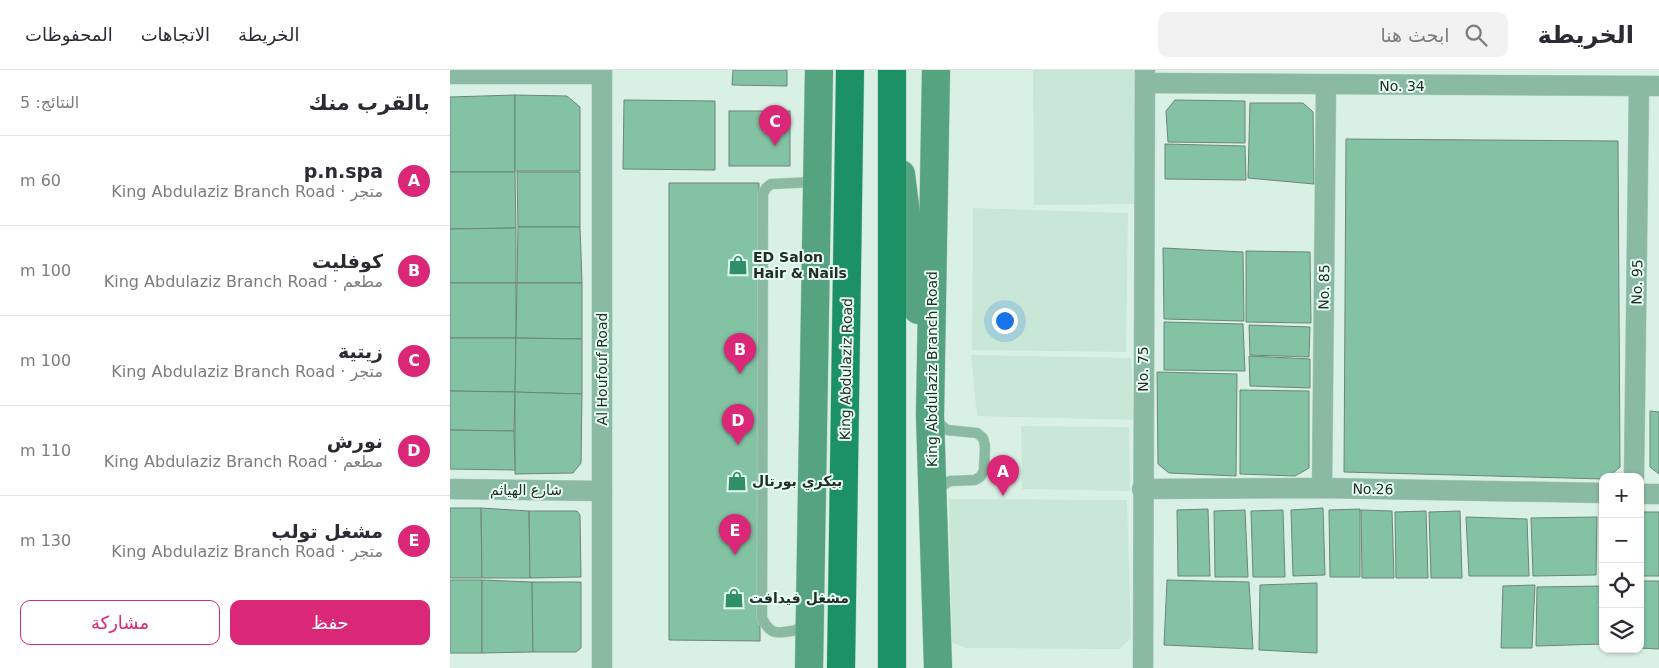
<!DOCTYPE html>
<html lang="ar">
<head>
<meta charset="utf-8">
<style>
  body { margin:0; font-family:"DejaVu Sans",Cairo,sans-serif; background:#f2f2f3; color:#2b2b33; direction:rtl }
  .controls { position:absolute; right:15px; bottom:15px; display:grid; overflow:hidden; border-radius:10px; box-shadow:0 1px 4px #0004 }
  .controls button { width:45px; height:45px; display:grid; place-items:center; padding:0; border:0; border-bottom:1px solid #e1e1e2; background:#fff; color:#2b2b33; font:25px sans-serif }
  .you { position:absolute; left:554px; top:250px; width:18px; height:18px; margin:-12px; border:4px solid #fff; border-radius:50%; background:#1a73e8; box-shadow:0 0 0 8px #1a73e833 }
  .badge { display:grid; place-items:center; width:32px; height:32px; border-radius:50%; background:#db2777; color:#fff; font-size:16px; font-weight:700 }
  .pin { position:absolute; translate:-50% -41px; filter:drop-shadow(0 1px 2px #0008) }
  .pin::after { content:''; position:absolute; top:26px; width:18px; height:15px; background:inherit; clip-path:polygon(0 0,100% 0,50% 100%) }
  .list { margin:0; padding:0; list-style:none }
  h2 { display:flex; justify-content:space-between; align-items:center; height:65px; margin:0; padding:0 20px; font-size:21px }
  h2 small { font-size:16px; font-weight:400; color:#7c7c81 }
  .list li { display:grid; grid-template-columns:32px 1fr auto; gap:15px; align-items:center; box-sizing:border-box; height:90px; padding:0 20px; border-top:1px solid #e1e1e2 }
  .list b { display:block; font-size:19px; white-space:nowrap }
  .list p { margin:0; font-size:16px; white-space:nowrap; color:#7c7c81 }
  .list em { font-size:16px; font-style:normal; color:#7c7c81 }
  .actions { display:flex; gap:10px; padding:15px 20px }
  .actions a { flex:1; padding:11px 0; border:1px solid #db2777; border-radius:10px; text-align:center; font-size:18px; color:#db2777 }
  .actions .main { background:#db2777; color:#fff }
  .icon { flex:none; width:28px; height:28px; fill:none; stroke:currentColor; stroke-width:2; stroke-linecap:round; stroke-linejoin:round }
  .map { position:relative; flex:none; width:1209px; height:598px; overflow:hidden; direction:ltr }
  header { display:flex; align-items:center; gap:30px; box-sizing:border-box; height:70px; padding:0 25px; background:#fff; border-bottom:1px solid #e1e1e2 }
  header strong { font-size:24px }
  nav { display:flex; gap:28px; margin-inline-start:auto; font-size:18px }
  .search { width:350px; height:45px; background:#f2f2f3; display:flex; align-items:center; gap:12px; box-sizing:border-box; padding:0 18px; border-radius:10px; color:#7c7c81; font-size:19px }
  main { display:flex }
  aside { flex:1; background:#fff }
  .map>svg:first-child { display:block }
</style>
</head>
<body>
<header>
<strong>الخريطة</strong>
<div class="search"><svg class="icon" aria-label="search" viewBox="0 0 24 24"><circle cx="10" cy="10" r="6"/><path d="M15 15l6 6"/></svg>ابحث هنا</div>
<nav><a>الخريطة</a><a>الاتجاهات</a><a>المحفوظات</a></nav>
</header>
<main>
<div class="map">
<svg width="1209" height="598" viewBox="0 0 1209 598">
  <rect width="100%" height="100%" fill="#d9f1e4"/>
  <g fill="#c8e7d6">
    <polygon points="583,0 686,0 686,134 584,135"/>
    <polygon points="523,138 678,143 676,282 522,280"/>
    <polygon points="521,285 681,288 684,350 527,346"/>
    <polygon points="571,356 679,357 680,421 572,419"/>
    <polygon points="499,429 677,430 681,568 669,579 515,578 502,572"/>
  </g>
  <g fill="#83c3a4" stroke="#6e8478">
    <polygon points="283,0 337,0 337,16 282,15"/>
    <polygon points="65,25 65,102 0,102 0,27"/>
    <polygon points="65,25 117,26 130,37 130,101 65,101"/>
    <polygon points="174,30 265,31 265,100 173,99"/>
    <polygon points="725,30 795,31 795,73 718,72 716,41"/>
    <polygon points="800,33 853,33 863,42 864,114 798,108"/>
    <rect x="279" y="41" width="61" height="55"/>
    <polygon points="896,69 1168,71 1170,397 1158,407 1153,407 1153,409 894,402"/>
    <polygon points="715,74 795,76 796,110 715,109"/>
    <polygon points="0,102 65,102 66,158 0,159"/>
    <polygon points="67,102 130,102 130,157 68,157"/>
    <polygon points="219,113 309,113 310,571 219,570"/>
    <polygon points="68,157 130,157 132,213 67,213"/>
    <polygon points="66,158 66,213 0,213 0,159"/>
    <polygon points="713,178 793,182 794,251 714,249"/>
    <polygon points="796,181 860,182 861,253 796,252"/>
    <rect x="0" y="213" width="66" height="55"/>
    <polygon points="67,213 132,213 132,269 66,268"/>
    <polygon points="714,252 793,254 795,301 714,300"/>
    <polygon points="799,255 860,257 859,287 800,285"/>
    <polygon points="0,268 66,268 65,322 0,321"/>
    <polygon points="66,268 132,269 132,324 65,322"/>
    <polygon points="799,286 860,289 860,318 800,316"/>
    <polygon points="707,302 787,304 786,406 719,403 708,394"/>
    <polygon points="790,320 859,321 859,398 845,406 790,404"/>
    <polygon points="0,321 65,322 64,361 0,360"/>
    <polygon points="65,322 132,324 131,393 123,403 65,404"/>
    <polygon points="1200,341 1209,342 1209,404 1200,397"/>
    <polygon points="0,360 64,361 65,400 0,399"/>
    <polygon points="0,438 31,438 32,508 0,508"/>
    <polygon points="31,438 79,441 80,508 32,508"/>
    <polygon points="873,438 875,505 843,506 841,440"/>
    <polygon points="758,439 760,506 728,506 727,440"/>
    <polygon points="910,439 910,507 880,507 879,440"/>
    <polygon points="795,440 798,507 765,507 764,441"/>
    <polygon points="833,440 835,507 803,507 801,441"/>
    <polygon points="911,440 942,441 944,508 912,508"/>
    <polygon points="79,441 127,441 130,445 131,507 80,508"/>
    <polygon points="976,441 978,508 946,508 945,442"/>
    <polygon points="1010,441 1012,508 981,508 979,442"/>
    <rect x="1190" y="442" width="19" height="64"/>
    <polygon points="1016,447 1077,449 1079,506 1019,506"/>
    <polygon points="1147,447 1146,505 1083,506 1081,448"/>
    <rect x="0" y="510" width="32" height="73"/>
    <polygon points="32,510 82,512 83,582 32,583"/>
    <polygon points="717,510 799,512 803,579 714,575"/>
    <polygon points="1190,511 1209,511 1209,579 1190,578"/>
    <polygon points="82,512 131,512 131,578 126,582 83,582"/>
    <polygon points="867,513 867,583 809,580 810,515"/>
    <polygon points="1085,515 1082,578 1051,578 1053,516"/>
    <polygon points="1153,516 1153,574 1086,576 1087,517"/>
  </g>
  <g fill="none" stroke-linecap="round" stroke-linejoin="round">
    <defs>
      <g id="service">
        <polyline points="485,420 500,411 525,410 530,407 534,401 535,376 533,368 527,363 497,360 485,350"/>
        <path d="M 354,551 L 347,560 C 329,563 321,567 312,548 L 313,124 L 316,118 L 321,114 L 365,112"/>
      </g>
      <g id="minor">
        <polyline points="152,0 152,598"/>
        <polyline points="0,4 152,4"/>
        <polyline points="695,13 1209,16"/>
        <polyline points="1184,407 1189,16"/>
        <polyline points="872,418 876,16"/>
        <polyline points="0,419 152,421"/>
        <polyline points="692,419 872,418 1153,423"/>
        <polyline points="1190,424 1209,424"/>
        <polyline points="693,598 695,0"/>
      </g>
      <g id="secondary">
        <polyline points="486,0 480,346 488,598"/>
        <polyline points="451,104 468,240"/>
        <polyline points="359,598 369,0"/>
      </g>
      <g id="primary">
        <polyline points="442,0 442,598"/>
        <polyline points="391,598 400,0"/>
      </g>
    </defs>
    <use href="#service" stroke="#b8cec2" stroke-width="11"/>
    <use href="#minor" stroke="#b8cec2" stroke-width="21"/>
    <use href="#secondary" stroke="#b8cec2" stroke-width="29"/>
    <use href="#primary" stroke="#b8cec2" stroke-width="29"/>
    <use href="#service" stroke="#8abba2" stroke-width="10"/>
    <use href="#minor" stroke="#8abba2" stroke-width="20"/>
    <use href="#secondary" stroke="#55a37f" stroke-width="28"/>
    <use href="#primary" stroke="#1d9166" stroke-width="28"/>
  </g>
  <defs>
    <symbol id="shop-bare" viewBox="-9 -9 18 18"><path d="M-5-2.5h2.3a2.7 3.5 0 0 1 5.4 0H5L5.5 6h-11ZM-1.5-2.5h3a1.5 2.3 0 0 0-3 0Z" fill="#2f8f68" stroke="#e6fef1" stroke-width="2.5" paint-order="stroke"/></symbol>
  </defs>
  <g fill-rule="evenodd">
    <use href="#shop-bare" x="274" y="181" width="28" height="28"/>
    <use href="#shop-bare" x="273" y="397" width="28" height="28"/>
    <use href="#shop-bare" x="270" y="514" width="28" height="28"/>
  </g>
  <g text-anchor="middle" stroke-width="4" stroke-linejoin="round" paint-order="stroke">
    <g font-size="14" fill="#232c27" stroke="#e6fef1">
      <text x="952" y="21">No. 34</text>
      <text transform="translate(1187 212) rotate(-89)" y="5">No. 95</text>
      <text transform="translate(874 217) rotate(-89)" y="5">No. 85</text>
      <text transform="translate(152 299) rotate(-90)" y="5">Al Houfouf Road</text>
      <text transform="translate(396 299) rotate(-89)" y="5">King Abdulaziz Road</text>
      <text transform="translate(482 299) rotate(-90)" y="5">King Abdulaziz Branch Road</text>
      <text transform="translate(693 299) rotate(-90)" y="5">No. 75</text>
      <text transform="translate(923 419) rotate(1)" y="5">No.26</text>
      <text x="76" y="425">شارع الهياثم</text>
    </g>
    <g font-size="14" font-weight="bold" fill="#232c27" stroke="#e6fef1" text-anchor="start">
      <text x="303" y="192">ED Salon<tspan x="303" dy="16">Hair &amp; Nails</tspan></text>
      <text x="302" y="416">بيكري بورتال</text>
      <text x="299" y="533">مشغل فيدافت</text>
    </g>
  </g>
</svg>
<div class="controls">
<button>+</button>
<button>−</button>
<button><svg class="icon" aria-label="locate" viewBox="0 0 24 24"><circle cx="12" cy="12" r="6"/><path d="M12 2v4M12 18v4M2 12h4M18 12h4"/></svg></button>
<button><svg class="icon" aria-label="layers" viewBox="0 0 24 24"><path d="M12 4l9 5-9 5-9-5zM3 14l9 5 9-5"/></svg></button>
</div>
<div class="you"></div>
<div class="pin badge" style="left:553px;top:426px">A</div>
<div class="pin badge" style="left:290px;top:304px">B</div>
<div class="pin badge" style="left:325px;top:76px">C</div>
<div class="pin badge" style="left:288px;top:375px">D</div>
<div class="pin badge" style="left:285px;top:485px">E</div>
</div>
<aside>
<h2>بالقرب منك<small>النتائج: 5</small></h2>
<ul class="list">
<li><span class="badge">A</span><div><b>p.n.spa</b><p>متجر · King Abdulaziz Branch Road</p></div><em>60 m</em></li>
<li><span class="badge">B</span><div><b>كوفليت</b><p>مطعم · King Abdulaziz Branch Road</p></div><em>100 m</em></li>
<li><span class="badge">C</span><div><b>زيتية</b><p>متجر · King Abdulaziz Branch Road</p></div><em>100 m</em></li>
<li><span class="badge">D</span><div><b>نورش</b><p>مطعم · King Abdulaziz Branch Road</p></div><em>110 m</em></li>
<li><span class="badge">E</span><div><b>مشغل تولب</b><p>متجر · King Abdulaziz Branch Road</p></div><em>130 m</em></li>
</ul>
<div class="actions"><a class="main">حفظ</a><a>مشاركة</a></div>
</aside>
</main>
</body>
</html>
